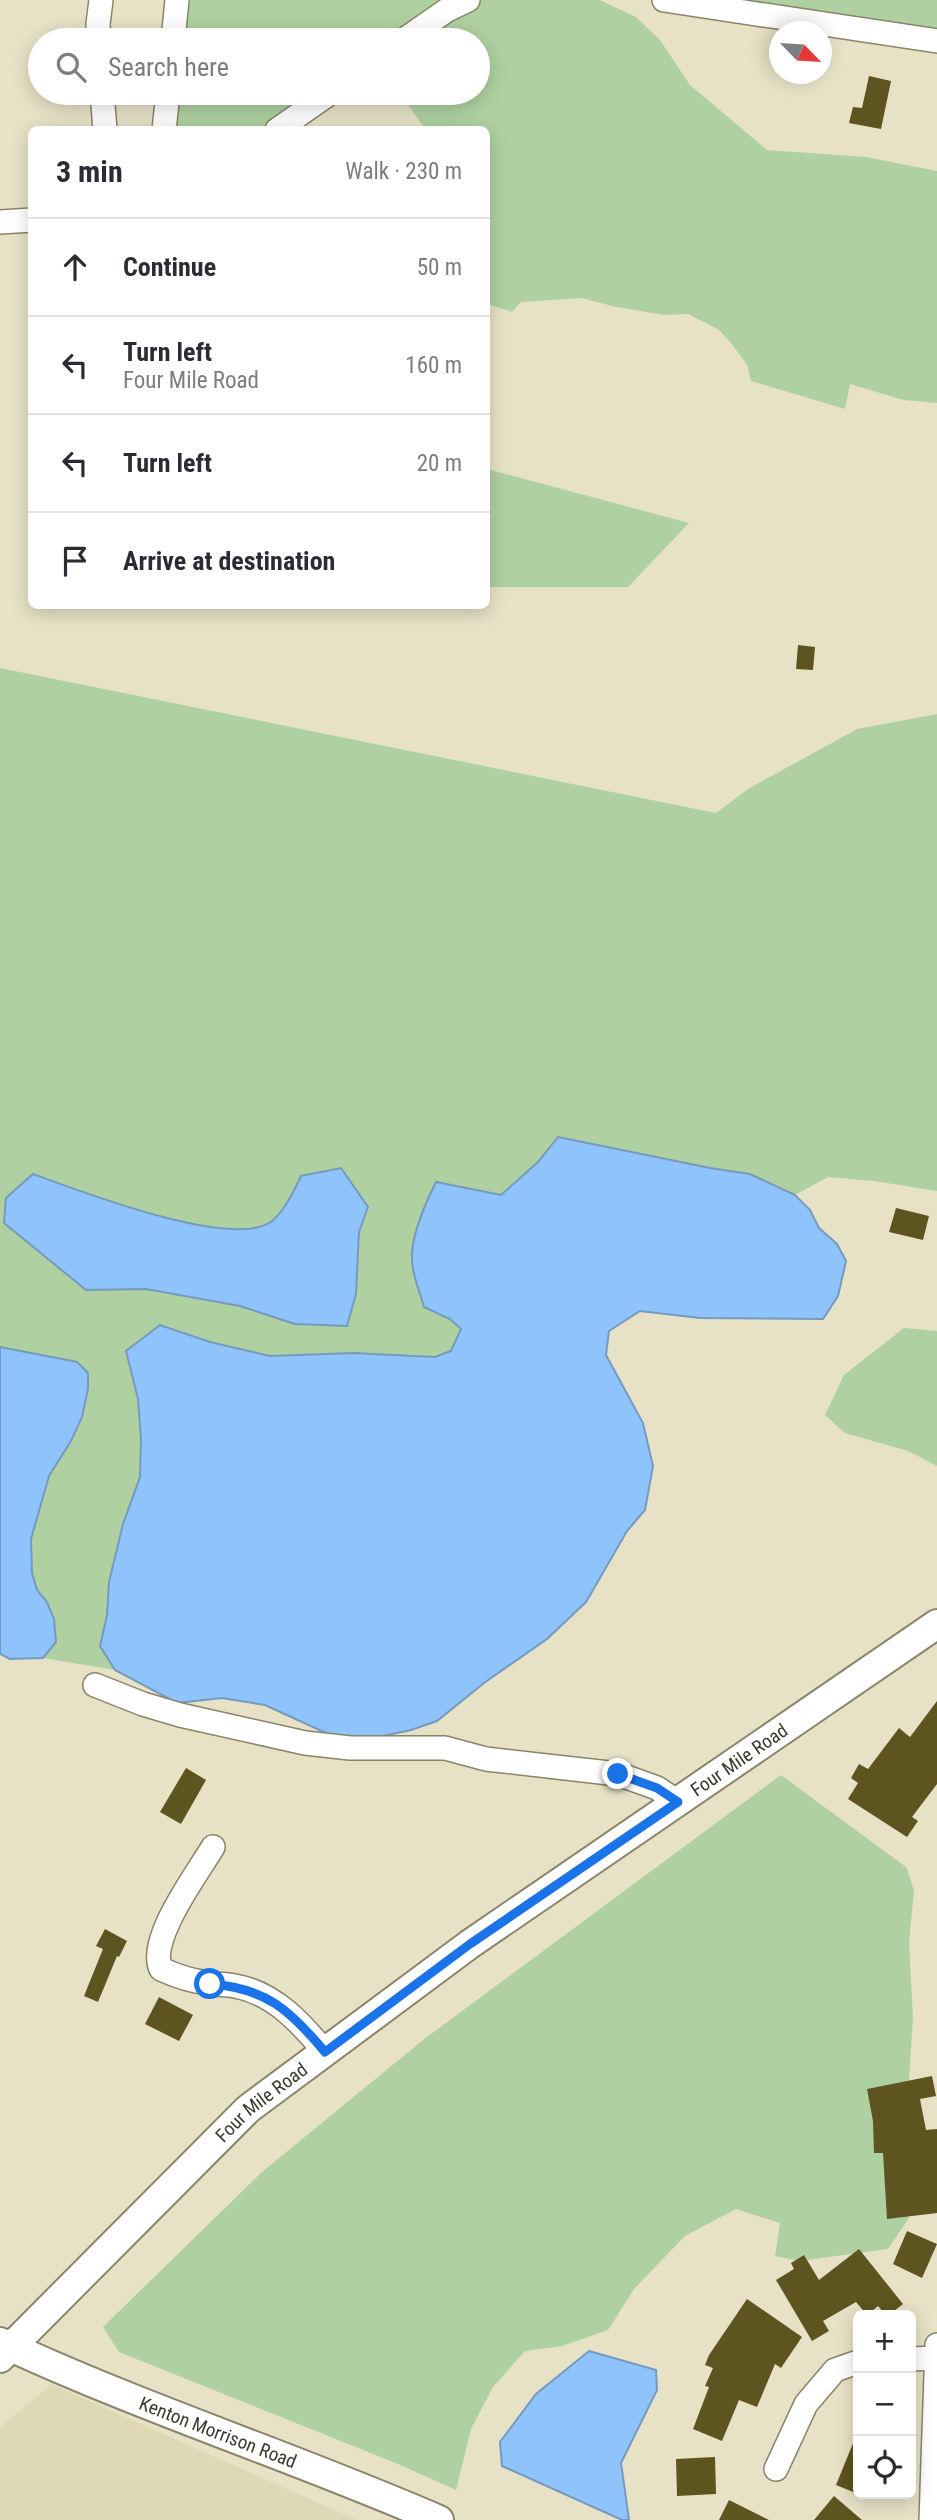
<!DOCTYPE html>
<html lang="en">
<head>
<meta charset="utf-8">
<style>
  body { margin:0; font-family:"Roboto Condensed",sans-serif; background:#f2f2f3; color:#2b2b33 }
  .controls { position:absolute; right:21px; bottom:21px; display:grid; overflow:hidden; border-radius:10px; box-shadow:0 4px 18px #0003 }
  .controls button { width:63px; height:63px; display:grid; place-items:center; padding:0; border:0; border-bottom:2px solid #e1e1e2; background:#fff; color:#2b2b33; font:35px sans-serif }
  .compass { position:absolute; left:769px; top:21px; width:63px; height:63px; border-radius:50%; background:#fff; box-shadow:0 4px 18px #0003; rotate:115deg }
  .stop { position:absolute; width:21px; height:21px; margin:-16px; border:5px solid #1a73e8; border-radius:50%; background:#fff }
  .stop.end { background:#1a73e8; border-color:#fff; box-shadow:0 2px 7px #0008 }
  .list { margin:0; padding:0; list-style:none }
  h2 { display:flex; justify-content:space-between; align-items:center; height:91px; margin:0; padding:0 28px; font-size:30px }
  h2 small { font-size:23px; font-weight:400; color:#7c7c81 }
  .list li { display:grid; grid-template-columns:46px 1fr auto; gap:21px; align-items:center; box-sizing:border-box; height:98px; padding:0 28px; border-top:2px solid #e1e1e2 }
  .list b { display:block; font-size:26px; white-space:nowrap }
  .list p { margin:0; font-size:23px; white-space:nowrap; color:#7c7c81 }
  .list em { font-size:23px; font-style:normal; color:#7c7c81 }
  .icon { flex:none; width:38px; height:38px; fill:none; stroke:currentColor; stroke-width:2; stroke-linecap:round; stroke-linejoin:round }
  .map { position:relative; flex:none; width:937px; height:2520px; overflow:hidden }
  .search { position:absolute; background:#fff; box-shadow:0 4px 18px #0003; left:28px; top:28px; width:462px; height:77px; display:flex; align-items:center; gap:18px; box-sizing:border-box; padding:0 24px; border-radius:38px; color:#7c7c81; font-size:26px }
  .panel { position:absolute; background:#fff; box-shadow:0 4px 18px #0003; left:28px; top:126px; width:462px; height:483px; border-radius:10px }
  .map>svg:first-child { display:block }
</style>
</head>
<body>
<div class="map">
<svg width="937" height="2520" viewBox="0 0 937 2520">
  <rect width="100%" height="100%" fill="#e7e2c6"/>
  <polygon fill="#ded8b4" points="51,2384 357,2520 0,2520 0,2428"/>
  <g fill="#afd1a1" fill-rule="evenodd">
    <polygon points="186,0 600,0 636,17 660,40 690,85 767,150 866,157 937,171 937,403 903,400 850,384 845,409 751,381 747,365 732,344 719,330 688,314 664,315 612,306 582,298 521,302 512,312 487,304 486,130 425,129 400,93 478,93 478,40 182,40"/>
    <polygon points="717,0 937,0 937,37"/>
    <polygon points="177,93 344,93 287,129 173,130"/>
    <polygon points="486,469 487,469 689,523 628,587 487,587"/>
    <path d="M 0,668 L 716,813 L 748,789 L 857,729 L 937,714 L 937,1191 L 874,1181 L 828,1177 L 795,1195 L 750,1174 L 710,1168 L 558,1137 L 538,1162 L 501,1196 L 437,1182 L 424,1307 L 450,1319 L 461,1329 L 451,1351 L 435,1357 L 353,1353 L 270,1356 L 210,1342 L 160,1325 L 126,1351 L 138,1399 L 141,1439 L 140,1477 L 123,1524 L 109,1582 L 107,1615 L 100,1646 L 115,1670 L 43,1658 L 56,1642 L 47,1602 L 37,1590 L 32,1573 L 31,1539 L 49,1476 L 71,1441 L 82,1417 L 77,1362 L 0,1347 ZM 33,1174 C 78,1190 233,1251 272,1221 C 285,1210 294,1191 301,1176 L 368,1207 L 359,1232 L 356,1294 L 295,1324 L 240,1306 L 146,1289 L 86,1290 Z"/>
    <polygon points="904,1328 937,1331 937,1466 908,1451 845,1433 825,1415 844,1375"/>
    <polygon points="781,1775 906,1867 914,1890 909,1943 913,2018 909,2079 898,2114 902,2189 909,2218 888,2249 800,2261 775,2256 780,2223 736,2209 685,2236 634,2289 608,2330 562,2346 525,2351 493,2387 471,2429 456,2490 398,2464 119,2352 103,2327 262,2172 423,2040"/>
  </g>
  <g fill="#8fc3fc" stroke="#769abe" stroke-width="2">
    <path d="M 558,1137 L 710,1168 L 750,1174 L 795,1195 L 810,1210 L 819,1228 L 837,1244 L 846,1261 L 838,1296 L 823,1319 L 700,1318 L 640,1311 L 609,1331 L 606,1355 L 643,1423 L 653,1466 L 645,1510 L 627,1531 L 586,1602 L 547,1639 L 484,1683 L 437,1721 L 411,1730 L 374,1738 L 339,1739 L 265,1705 L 222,1698 L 177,1703 L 115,1670 L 100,1646 L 107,1615 L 109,1582 L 123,1524 L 140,1477 L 141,1439 L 138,1399 L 126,1351 L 160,1325 L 210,1342 L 270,1356 L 353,1353 L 435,1357 L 451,1351 L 461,1329 L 450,1319 L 424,1307 C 419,1290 411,1271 412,1254 C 413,1231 426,1202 436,1182 L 501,1195 L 538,1162 Z"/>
    <path d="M 341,1168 L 368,1207 L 359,1232 L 356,1294 L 347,1326 L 295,1324 L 240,1306 L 146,1289 L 86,1290 L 4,1223 L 6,1198 L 33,1174 C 78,1190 233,1251 272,1221 C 285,1210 294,1191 301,1176 Z"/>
    <polygon points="0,1347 77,1362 88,1373 88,1389 82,1417 71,1441 49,1476 31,1539 32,1573 37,1590 47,1602 54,1619 56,1642 43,1658 10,1659 0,1654"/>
    <polygon points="589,2351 656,2370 657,2390 621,2463 629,2520 622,2520 502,2466 500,2442 536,2394"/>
  </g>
  <g fill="#5e541f">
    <polygon points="869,76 891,81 881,129 849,123 853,107 862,108"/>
    <polygon points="798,645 815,647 813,670 796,669"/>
    <polygon points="896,1208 929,1216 923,1240 889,1232"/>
    <polygon points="937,1701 937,1784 912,1817 918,1821 907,1837 848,1799 858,1783 851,1778 859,1764 868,1769 899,1728 910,1737"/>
    <polygon points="186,1768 206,1780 181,1824 160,1812"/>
    <polygon points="105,1929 127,1941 119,1957 117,1956 98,2002 84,1996 103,1949 96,1946"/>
    <polygon points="159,1997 193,2015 179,2041 145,2024"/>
    <polygon points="932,2076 936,2096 920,2099 926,2130 937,2129 937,2213 887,2219 883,2153 874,2153 873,2121 867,2089"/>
    <polygon points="907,2231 937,2244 922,2278 893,2264"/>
    <polygon points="859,2249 903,2304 889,2315 886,2315 878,2306 867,2315 856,2302 823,2321 829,2331 812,2341 776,2280 794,2269 791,2263 804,2255 819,2280"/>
    <polygon points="747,2299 802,2337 781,2368 775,2364 757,2407 739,2400 722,2441 693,2429 709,2387 705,2386 713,2368 705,2365 709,2355"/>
    <polygon points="858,2431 858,2494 836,2485"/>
    <polygon points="715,2457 716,2494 677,2496 676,2459"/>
    <polygon points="834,2496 862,2520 814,2520"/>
    <polygon points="729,2500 769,2520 719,2520"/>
  </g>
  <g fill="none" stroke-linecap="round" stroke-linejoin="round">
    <defs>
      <g id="minor">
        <polyline points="664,0 937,41"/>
        <polyline points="99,40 98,24 101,0"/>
        <polyline points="173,40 177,0"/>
        <polyline points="404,40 447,10 468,0"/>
        <polyline points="102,93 105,130"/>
        <polyline points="164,130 168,93"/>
        <polyline points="277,130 330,93"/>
        <polyline points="0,222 32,220"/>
        <polyline points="95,1685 143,1704 180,1715 305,1743 350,1748 445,1748 486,1759 618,1774 657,1788 678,1802"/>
        <path d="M 213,1847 C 197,1874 147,1940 161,1969 C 176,1976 191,1981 208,1983 C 217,1985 226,1984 235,1986 C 274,1993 301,2023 325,2052"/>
        <polyline points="911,2359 935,2358"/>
        <polyline points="776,2469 806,2404 835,2370 858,2362"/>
        <polyline points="931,2520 937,2345"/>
      </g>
      <g id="major">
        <path id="s1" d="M 0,2342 C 144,2409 294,2457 439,2520"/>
        <path id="s2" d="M 0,2358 L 248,2109 L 470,1944 L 937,1624"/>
      </g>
    </defs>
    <use href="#minor" stroke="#89846a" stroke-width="26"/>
    <use href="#major" stroke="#89846a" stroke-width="32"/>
    <use href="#minor" stroke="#fff" stroke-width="23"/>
    <use href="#major" stroke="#fff" stroke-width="28"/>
  </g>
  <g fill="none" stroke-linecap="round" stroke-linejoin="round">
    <path stroke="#1a73e8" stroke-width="9" d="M 210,1984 C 266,1988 290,2010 325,2052 L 470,1944 L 678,1802 L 657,1788 L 618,1774"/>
  </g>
  <g text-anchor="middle" stroke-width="7" stroke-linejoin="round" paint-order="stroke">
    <g font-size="19" fill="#3c3a2f" stroke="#fff">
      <text dy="7" stroke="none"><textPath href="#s2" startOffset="954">Four Mile Road</textPath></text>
      <text dy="7" stroke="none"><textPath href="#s2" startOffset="366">Four Mile Road</textPath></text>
      <text dy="7" stroke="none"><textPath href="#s1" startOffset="236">Kenton Morrison Road</textPath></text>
    </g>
  </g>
</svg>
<div class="controls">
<button>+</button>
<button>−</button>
<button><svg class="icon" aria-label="locate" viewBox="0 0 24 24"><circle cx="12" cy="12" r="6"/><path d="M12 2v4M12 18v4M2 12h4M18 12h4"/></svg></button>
</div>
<svg class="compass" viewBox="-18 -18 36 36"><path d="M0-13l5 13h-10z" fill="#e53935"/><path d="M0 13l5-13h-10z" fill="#7c7c81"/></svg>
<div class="stop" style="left:210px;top:1984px"></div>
<div class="stop end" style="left:618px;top:1774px"></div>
<div class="search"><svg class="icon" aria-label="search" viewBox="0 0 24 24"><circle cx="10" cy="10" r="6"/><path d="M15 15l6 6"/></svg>Search here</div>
<section class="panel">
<h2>3 min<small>Walk · 230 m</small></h2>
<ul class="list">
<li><svg class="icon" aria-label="ahead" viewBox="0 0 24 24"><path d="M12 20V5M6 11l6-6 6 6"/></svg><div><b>Continue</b></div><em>50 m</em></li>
<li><svg class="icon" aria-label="left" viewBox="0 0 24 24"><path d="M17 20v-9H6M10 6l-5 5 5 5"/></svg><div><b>Turn left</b><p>Four Mile Road</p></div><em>160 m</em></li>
<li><svg class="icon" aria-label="left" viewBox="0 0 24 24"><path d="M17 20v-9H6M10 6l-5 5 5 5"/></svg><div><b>Turn left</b></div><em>20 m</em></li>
<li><svg class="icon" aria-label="arrive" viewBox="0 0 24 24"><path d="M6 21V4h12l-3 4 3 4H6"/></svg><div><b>Arrive at destination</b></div></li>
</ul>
</section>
</div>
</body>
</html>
